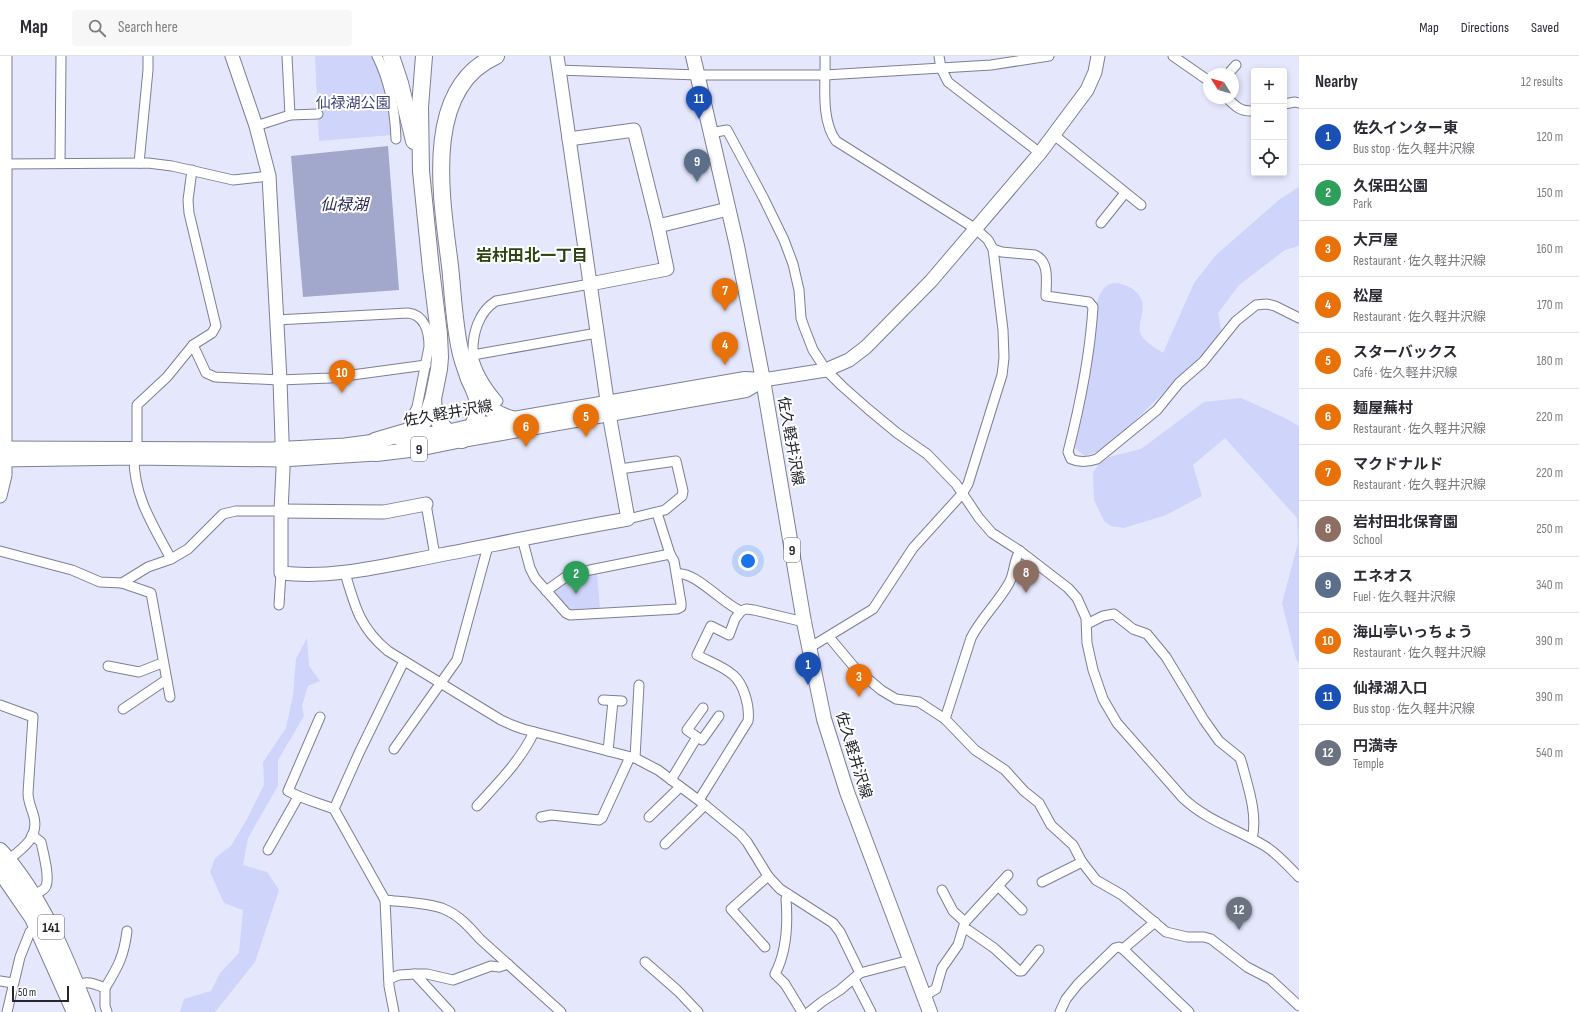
<!DOCTYPE html>
<html lang="en">
<head>
<meta charset="utf-8">
<style>
  body { margin:0; font-family:"Sofia Sans Condensed","Noto Sans JP",sans-serif; background:#f7f7f7; color:#2b2b33 }
  .controls { position:absolute; right:12px; top:12px; display:grid; overflow:hidden; border-radius:4px; box-shadow:0 2px 6px #0003 }
  .controls button { width:36px; height:36px; display:grid; place-items:center; padding:0; border:0; border-bottom:1px solid #e1e1e2; background:#fff; color:#2b2b33; font:20px sans-serif }
  .compass { position:absolute; left:1203px; top:12px; width:36px; height:36px; border-radius:50%; background:#fff; box-shadow:0 2px 6px #0003; rotate:307deg }
  .scale { position:absolute; left:12px; bottom:10px; width:57px; box-sizing:border-box; padding-left:4px; border:2px solid #24252d; border-top:0; font-size:11px; line-height:14px; white-space:nowrap; color:#24252d; -webkit-text-stroke:3px #fff; paint-order:stroke }
  .you { position:absolute; left:748px; top:505px; width:14px; height:14px; margin:-10px; border:3px solid #fff; border-radius:50%; background:#1a73e8; box-shadow:0 0 0 6px #1a73e833 }
  .badge { display:grid; place-items:center; width:26px; height:26px; border-radius:50%; background:#55742b; color:#fff; font-size:13px; font-weight:700 }
  .pin { position:absolute; translate:-50% -33px; filter:drop-shadow(0 1px 2px #0008) }
  .pin::after { content:''; position:absolute; top:21px; width:14px; height:12px; background:inherit; clip-path:polygon(0 0,100% 0,50% 100%) }
  .list { margin:0; padding:0; list-style:none }
  h2 { display:flex; justify-content:space-between; align-items:center; height:52px; margin:0; padding:0 16px; font-size:17px }
  h2 small { font-size:13px; font-weight:400; color:#7c7c81 }
  .list li { display:grid; grid-template-columns:26px 1fr auto; gap:12px; align-items:center; box-sizing:border-box; height:56px; padding:0 16px; border-top:1px solid #e1e1e2 }
  .list b { display:block; font-size:15px; white-space:nowrap }
  .list p { margin:0; font-size:13px; white-space:nowrap; color:#7c7c81 }
  .list em { font-size:13px; font-style:normal; color:#7c7c81 }
  .icon { flex:none; width:22px; height:22px; fill:none; stroke:currentColor; stroke-width:2; stroke-linecap:round; stroke-linejoin:round }
  .map { position:relative; flex:none; width:1299px; height:956px; overflow:hidden }
  header { display:flex; align-items:center; gap:24px; box-sizing:border-box; height:56px; padding:0 20px; background:#fff; border-bottom:1px solid #e1e1e2 }
  header strong { font-size:19px }
  nav { display:flex; gap:22px; margin-inline-start:auto; font-size:14px }
  .search { width:280px; height:36px; background:#f7f7f7; display:flex; align-items:center; gap:10px; box-sizing:border-box; padding:0 14px; border-radius:4px; color:#7c7c81; font-size:15px }
  main { display:flex }
  aside { flex:1; background:#fff }
  .map>svg:first-child { display:block }
</style>
</head>
<body>
<header>
<strong>Map</strong>
<div class="search"><svg class="icon" aria-label="search" viewBox="0 0 24 24"><circle cx="10" cy="10" r="6"/><path d="M15 15l6 6"/></svg>Search here</div>
<nav><a>Map</a><a>Directions</a><a>Saved</a></nav>
</header>
<main>
<div class="map">
<svg width="1299" height="956" viewBox="0 0 1299 956">
  <rect width="100%" height="100%" fill="#e5e8fd"/>
  <g fill="#ced4fa">
    <path d="M 315,0 L 372,0 C 387,24 389,52 392,79 L 319,85 Z"/>
    <path d="M 1299,131 L 1299,190 L 1285,194 L 1239,229 L 1218,257 L 1221,274 L 1209,292 L 1106,393 L 1085,400 L 1075,392 L 1096,258 C 1096,249 1097,242 1102,235 C 1111,219 1138,231 1142,245 C 1145,256 1138,266 1140,276 C 1142,285 1156,292 1163,297 L 1194,227 L 1216,199 L 1280,143 Z"/>
    <polygon points="1241,342 1285,362 1299,370 1299,607 1296,603 1282,547 1298,487 1297,462 1225,382 1193,409 1202,440 1166,459 1124,472 1111,470 1104,465 1094,444 1093,417 1098,409 1109,401 1141,393 1204,346"/>
    <path d="M 597,517 L 600,554 L 571,556 L 553,539 C 560,522 581,520 597,517 Z"/>
    <polygon points="307,582 309,610 320,625 308,630 302,650 304,660 278,704 278,730 248,782 243,809 267,816 279,834 255,906 215,956 180,956 184,943 211,935 220,917 239,897 243,854 224,847 210,816 215,802 231,790 247,763 264,729 263,706 286,672 293,639 296,603"/>
  </g>
  <polygon fill="#a2a7cc" points="388,90 399,234 303,241 291,100"/>
  <g fill="none" stroke-linecap="round" stroke-linejoin="round">
    <defs>
      <g id="street">
        <path d="M 377,0 C 390,26 395,54 396,83"/>
        <polyline points="939,0 941,12 948,26 1040,97"/>
        <polyline points="1173,0 1209,25"/>
        <polyline points="558,14 698,19 825,19 991,9 1049,0"/>
        <polyline points="1228,18 1236,9"/>
        <path d="M 1227,42 C 1236,51 1241,56 1254,55"/>
        <polyline points="1284,48 1295,46 1299,47"/>
        <polyline points="290,59 318,58"/>
        <polyline points="256,70 290,59 287,0"/>
        <path d="M 710,77 L 727,74 L 763,141 L 784,184 L 793,208 L 799,234 L 801,262 L 804,271 L 813,294 L 826,314 L 842,330 L 868,353 L 897,377 L 927,398 L 956,428 L 979,462 L 992,477 L 1020,495 L 1068,532 L 1077,542 L 1086,562 L 1087,587 L 1093,614 L 1103,643 L 1117,667 L 1183,742 C 1206,764 1238,774 1265,790 C 1278,798 1288,810 1299,821"/>
        <polyline points="1054,79 1141,149"/>
        <polyline points="60,107 61,0"/>
        <polyline points="139,107 148,14 148,0"/>
        <polyline points="4,108 148,107 172,110 233,124 269,120"/>
        <polyline points="1101,167 1125,137"/>
        <path d="M 993,193 L 1002,196 L 1035,199 C 1050,206 1046,226 1046,240 L 1089,246 L 1093,251 C 1090,300 1080,349 1068,396 L 1071,403 C 1080,407 1088,406 1097,403 L 1157,354 L 1179,327 L 1203,306 L 1236,265 L 1256,249 L 1267,248 L 1275,250 L 1299,262"/>
        <path d="M 590,228 L 496,245 C 478,256 472,279 473,299 L 597,277"/>
        <path d="M 276,264 L 408,257 C 425,259 429,276 429,291 L 417,351 L 412,361"/>
        <polyline points="193,289 206,317 215,321 280,324 330,322 426,309"/>
        <path d="M 473,299 C 476,316 487,332 498,345"/>
        <polyline points="137,393 137,349 167,321 193,289 212,277 216,270 189,157 188,144 192,114"/>
        <path d="M 134,402 C 134,441 153,469 171,503"/>
        <polyline points="620,413 676,405 683,435 682,440 665,454 628,463"/>
        <polyline points="426,448 435,500"/>
        <polyline points="522,482 530,512 535,522 566,557 570,559 677,553 681,551 681,547 674,505 670,498 657,457"/>
        <polyline points="0,495 72,514 100,526 122,527 148,511 171,503 188,493 223,458 236,455 281,455"/>
        <path d="M 345,517 C 355,551 360,572 388,595 L 501,664 L 512,669 L 523,673 L 635,702 L 658,714 L 705,749 L 740,778 L 747,786 L 768,820 L 780,833 L 833,867 L 840,876 L 860,917"/>
        <path d="M 677,518 C 694,514 724,549 741,555 L 746,553 L 754,554 L 804,566"/>
        <polyline points="122,527 151,537 170,641"/>
        <polyline points="546,535 567,520 590,514 670,498"/>
        <polyline points="279,549 281,517"/>
        <path d="M 1087,568 L 1103,560 L 1114,558 L 1133,573 L 1147,578 L 1166,601 L 1204,664 L 1219,685 L 1240,702 L 1242,708 C 1248,731 1258,759 1252,783"/>
        <polyline points="829,581 855,612 881,634 896,643 919,646 945,663 975,694 1005,714 1024,735 1039,747 1051,769 1073,789 1082,806 1096,824 1122,839 1166,876 1187,881 1204,881 1211,883 1247,911 1270,923 1299,950"/>
        <path d="M 809,592 L 873,553 L 913,492 L 962,438 L 968,428 L 997,335 L 1002,319 L 1004,302 L 1003,274 L 993,193 L 988,184 L 976,173 L 836,85 C 820,63 826,26 825,0"/>
        <polyline points="108,610 139,616 162,607"/>
        <polyline points="603,644 622,645"/>
        <path d="M 0,649 L 33,661 L 28,737 C 28,746 32,753 34,761 C 39,782 22,793 8,804"/>
        <polyline points="123,653 166,624"/>
        <path d="M 320,661 L 288,735 C 302,743 319,747 334,753"/>
        <path d="M 945,663 L 971,582 C 981,562 998,547 1009,527 C 1015,517 1013,505 1020,495"/>
        <polyline points="697,681 702,684 719,660"/>
        <polyline points="394,693 457,604 488,490"/>
        <polyline points="608,695 613,645"/>
        <polyline points="635,702 639,629"/>
        <polyline points="671,724 697,681 687,674 703,652"/>
        <path d="M 699,744 L 748,665 C 750,651 744,628 733,619 C 723,610 708,605 697,599 L 711,570 L 729,579 L 735,563 L 741,555"/>
        <path d="M 477,750 C 498,727 521,704 534,676"/>
        <polyline points="541,761 551,759 599,764 602,762 630,701"/>
        <polyline points="649,761 680,731"/>
        <path d="M 32,779 L 41,786 C 43,796 50,821 46,830 C 44,835 37,837 33,839"/>
        <polyline points="665,788 705,749"/>
        <polyline points="268,794 298,741"/>
        <polyline points="1042,826 1082,806"/>
        <polyline points="998,830 1022,854"/>
        <path d="M 788,838 L 786,843 C 788,868 787,895 775,918 L 785,928 L 802,956"/>
        <path d="M 385,844 C 402,846 429,847 444,853 C 459,859 470,872 480,883 L 561,956"/>
        <polyline points="965,866 1008,819"/>
        <polyline points="1155,866 1123,893 1189,956"/>
        <polyline points="964,873 968,874 994,892 1019,915 1022,915 1039,894"/>
        <polyline points="765,891 731,853 768,820"/>
        <polyline points="645,906 678,935 698,956"/>
        <polyline points="415,918 427,918 453,924 491,910 499,911 508,908"/>
        <polyline points="389,923 399,919 415,918 450,956"/>
        <polyline points="854,923 871,956"/>
        <polyline points="0,925 13,927"/>
        <path d="M 77,929 C 87,924 95,928 105,932 L 105,950 L 107,956"/>
        <path d="M 105,932 C 118,911 124,900 127,875"/>
        <polyline points="924,940 936,933 942,912 958,889 965,866 953,855 942,834"/>
        <polyline points="7,956 20,901 30,876 37,870"/>
        <polyline points="394,956 389,930 385,844 334,753 359,697 404,605"/>
        <polyline points="809,956 823,945 840,934 860,917 910,904"/>
        <polyline points="1060,956 1066,943 1078,928 1115,892 1119,891 1123,893"/>
      </g>
      <g id="secondary">
        <path d="M 232,0 L 256,70 L 269,120 L 280,324 L 283,413 L 281,455 L 281,517 C 335,523 387,509 440,499 C 502,487 565,474 628,463 L 609,358 L 557,0"/>
        <polyline points="569,83 634,74 658,170 667,213 590,228"/>
        <polyline points="658,170 728,153"/>
        <polyline points="763,324 826,314 849,304 866,291 931,225 1040,97 1087,34 1095,16 1098,0"/>
        <polyline points="0,392 272,393 345,389 375,385"/>
        <polyline points="0,404 134,402 282,404 376,398"/>
        <polyline points="0,440 5,419 5,0"/>
        <polyline points="281,455 384,456 426,448"/>
      </g>
      <g id="primary">
        <polyline points="693,0 737,190 763,324 804,566 824,663 847,736 930,956"/>
        <polyline points="399,382 447,376 473,370 745,323 763,324"/>
        <polyline points="376,398 418,393 462,384 746,334 763,324"/>
      </g>
      <g id="highway">
        <polyline points="391,0 400,27 414,85"/>
        <path d="M 478,333 C 487,350 492,358 512,363"/>
        <path d="M 433,343 C 434,365 442,374 462,384 C 469,375 478,365 478,352 C 479,342 473,332 469,323 C 466,314 462,304 460,294 C 454,267 453,238 450,210 C 442,145 421,33 496,0"/>
        <polyline points="375,385 409,375 422,368 428,358 433,343 439,313 440,301 439,278 431,213 421,115 420,51 424,0"/>
        <path d="M 0,795 C 42,842 64,899 87,956"/>
        <polyline points="0,814 33,862 75,956"/>
      </g>
    </defs>
    <use href="#street" stroke="#7d7f92" stroke-width="11"/>
    <use href="#secondary" stroke="#7d7f92" stroke-width="15"/>
    <use href="#primary" stroke="#7d7f92" stroke-width="16"/>
    <use href="#highway" stroke="#7d7f92" stroke-width="18"/>
    <use href="#street" stroke="#fff" stroke-width="9"/>
    <use href="#secondary" stroke="#fff" stroke-width="13"/>
    <use href="#primary" stroke="#fff" stroke-width="14"/>
    <use href="#highway" stroke="#fff" stroke-width="16"/>
  </g>
  <g text-anchor="middle" stroke-width="4" stroke-linejoin="round" paint-order="stroke">
    <g fill="#fff" stroke="#66666c" stroke-width="1">
      <rect x="411" y="381" width="16" height="24" rx="3"/>
      <rect x="784" y="482" width="16" height="24" rx="3"/>
      <rect x="38" y="859" width="26" height="24" rx="3"/>
    </g>
    <g font-size="14" font-weight="bold" fill="#24252d">
      <text x="419" y="398">9</text>
      <text x="792" y="499">9</text>
      <text x="51" y="876">141</text>
    </g>
    <g font-size="15" fill="#424578" stroke="#fff">
      <text x="353" y="52">仙禄湖公園</text>
    </g>
    <g font-size="15" fill="#24252d" stroke="#fff">
      <text transform="translate(448 357) rotate(-10)" y="5">佐久軽井沢線</text>
      <text transform="translate(791 385) rotate(80)" y="5">佐久軽井沢線</text>
      <text transform="translate(854 699) rotate(73)" y="5">佐久軽井沢線</text>
    </g>
    <g font-size="16" font-style="italic" fill="#282959" stroke="#fff">
      <text x="344" y="154">仙禄湖</text>
    </g>
    <g font-size="16" font-weight="bold" fill="#2e4310" stroke="#fff">
      <text x="532" y="205">岩村田北一丁目</text>
    </g>
  </g>
</svg>
<div class="controls">
<button>+</button>
<button>−</button>
<button><svg class="icon" aria-label="locate" viewBox="0 0 24 24"><circle cx="12" cy="12" r="6"/><path d="M12 2v4M12 18v4M2 12h4M18 12h4"/></svg></button>
</div>
<svg class="compass" viewBox="-18 -18 36 36"><path d="M0-13l5 13h-10z" fill="#e53935"/><path d="M0 13l5-13h-10z" fill="#7c7c81"/></svg>
<div class="scale">50 m</div>
<div class="you"></div>
<div class="pin badge" style="left:808px;top:629px;background:#1a4fb4">1</div>
<div class="pin badge" style="left:576px;top:538px;background:#2e9e5b">2</div>
<div class="pin badge" style="left:859px;top:641px;background:#e8710a">3</div>
<div class="pin badge" style="left:725px;top:309px;background:#e8710a">4</div>
<div class="pin badge" style="left:586px;top:381px;background:#e8710a">5</div>
<div class="pin badge" style="left:526px;top:391px;background:#e8710a">6</div>
<div class="pin badge" style="left:725px;top:255px;background:#e8710a">7</div>
<div class="pin badge" style="left:1026px;top:537px;background:#8d6e63">8</div>
<div class="pin badge" style="left:697px;top:126px;background:#5c6f8a">9</div>
<div class="pin badge" style="left:342px;top:337px;background:#e8710a">10</div>
<div class="pin badge" style="left:699px;top:63px;background:#1a4fb4">11</div>
<div class="pin badge" style="left:1239px;top:874px;background:#6b7280">12</div>
</div>
<aside>
<h2>Nearby<small>12 results</small></h2>
<ul class="list">
<li><span class="badge" style="background:#1a4fb4">1</span><div><b>佐久インター東</b><p>Bus stop · 佐久軽井沢線</p></div><em>120 m</em></li>
<li><span class="badge" style="background:#2e9e5b">2</span><div><b>久保田公園</b><p>Park</p></div><em>150 m</em></li>
<li><span class="badge" style="background:#e8710a">3</span><div><b>大戸屋</b><p>Restaurant · 佐久軽井沢線</p></div><em>160 m</em></li>
<li><span class="badge" style="background:#e8710a">4</span><div><b>松屋</b><p>Restaurant · 佐久軽井沢線</p></div><em>170 m</em></li>
<li><span class="badge" style="background:#e8710a">5</span><div><b>スターバックス</b><p>Café · 佐久軽井沢線</p></div><em>180 m</em></li>
<li><span class="badge" style="background:#e8710a">6</span><div><b>麺屋蕪村</b><p>Restaurant · 佐久軽井沢線</p></div><em>220 m</em></li>
<li><span class="badge" style="background:#e8710a">7</span><div><b>マクドナルド</b><p>Restaurant · 佐久軽井沢線</p></div><em>220 m</em></li>
<li><span class="badge" style="background:#8d6e63">8</span><div><b>岩村田北保育園</b><p>School</p></div><em>250 m</em></li>
<li><span class="badge" style="background:#5c6f8a">9</span><div><b>エネオス</b><p>Fuel · 佐久軽井沢線</p></div><em>340 m</em></li>
<li><span class="badge" style="background:#e8710a">10</span><div><b>海山亭いっちょう</b><p>Restaurant · 佐久軽井沢線</p></div><em>390 m</em></li>
<li><span class="badge" style="background:#1a4fb4">11</span><div><b>仙禄湖入口</b><p>Bus stop · 佐久軽井沢線</p></div><em>390 m</em></li>
<li><span class="badge" style="background:#6b7280">12</span><div><b>円満寺</b><p>Temple</p></div><em>540 m</em></li>
</ul>
</aside>
</main>
</body>
</html>
